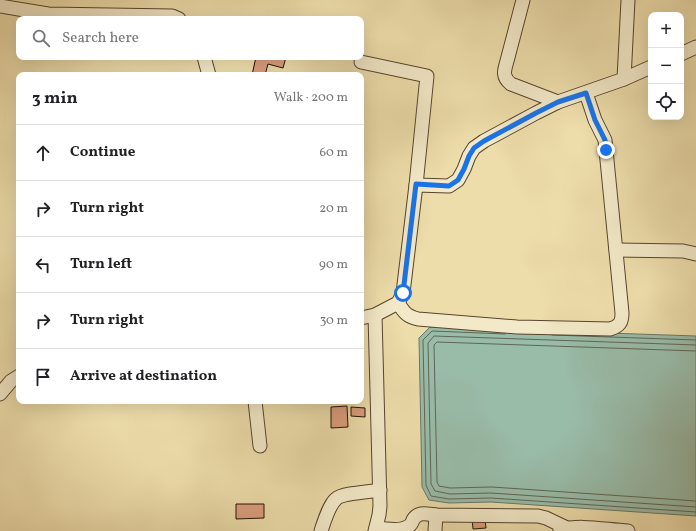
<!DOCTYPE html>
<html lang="en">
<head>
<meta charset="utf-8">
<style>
  body { margin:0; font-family:Vollkorn,serif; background:#f6f6f6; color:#202124 }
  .controls { position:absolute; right:12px; top:12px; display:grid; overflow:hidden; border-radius:8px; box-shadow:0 4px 16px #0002 }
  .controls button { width:36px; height:36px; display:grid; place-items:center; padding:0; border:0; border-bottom:1px solid #e0e0e0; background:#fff; color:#202124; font:20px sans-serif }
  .stop { position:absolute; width:12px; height:12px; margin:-9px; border:3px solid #1a73e8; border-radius:50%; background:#fff }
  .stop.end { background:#1a73e8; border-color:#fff; box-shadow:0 1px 4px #0008 }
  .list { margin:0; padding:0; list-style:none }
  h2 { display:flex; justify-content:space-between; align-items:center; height:52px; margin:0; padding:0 16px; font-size:17px }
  h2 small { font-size:13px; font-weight:400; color:#757577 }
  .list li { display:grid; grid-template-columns:26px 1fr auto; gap:12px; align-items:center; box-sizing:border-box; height:56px; padding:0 16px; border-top:1px solid #e0e0e0 }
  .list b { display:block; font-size:15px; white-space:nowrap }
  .list em { font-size:13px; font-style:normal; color:#757577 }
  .icon { flex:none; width:22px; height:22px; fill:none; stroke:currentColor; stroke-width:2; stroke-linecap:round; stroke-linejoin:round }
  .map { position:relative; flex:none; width:696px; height:531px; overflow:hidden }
  .search { position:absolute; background:#fff; box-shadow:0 4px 16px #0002; left:16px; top:16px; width:348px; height:44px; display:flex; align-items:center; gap:10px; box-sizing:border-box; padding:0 14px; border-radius:8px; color:#757577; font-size:15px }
  .panel { position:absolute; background:#fff; box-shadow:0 4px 16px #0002; left:16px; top:72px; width:348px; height:332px; border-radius:8px }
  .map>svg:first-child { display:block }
</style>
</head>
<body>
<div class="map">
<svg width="696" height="531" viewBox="0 0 696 531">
  <rect width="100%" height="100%" fill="#edddab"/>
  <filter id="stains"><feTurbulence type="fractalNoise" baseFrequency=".005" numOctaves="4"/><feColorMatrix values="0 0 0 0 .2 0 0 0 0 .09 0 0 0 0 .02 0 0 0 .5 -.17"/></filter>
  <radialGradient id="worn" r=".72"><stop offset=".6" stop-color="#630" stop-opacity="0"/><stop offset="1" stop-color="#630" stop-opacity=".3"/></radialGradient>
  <polygon fill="#99bca9" stroke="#6b7867" points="430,327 696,336 696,516 491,502 449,503 429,500 422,487 419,338"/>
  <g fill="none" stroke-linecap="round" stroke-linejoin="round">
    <g stroke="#5f6657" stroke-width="1">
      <polyline points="505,334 432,331 423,340 426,485 431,496 449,499 491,498 696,512"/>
      <polyline points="552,335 696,340"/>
      <polyline points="696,345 434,336 428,343 431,484 435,491 450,494 491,493 696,507"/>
      <polyline points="696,351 437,342 434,345 437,482 439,486 450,488 492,487 696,501"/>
    </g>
  </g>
  <g fill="#dc9e7e" stroke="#251105">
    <polygon points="256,57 286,57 283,68 268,64 265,75 252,75"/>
    <polygon points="347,406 348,427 331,428 331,407"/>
    <polygon points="351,407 365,408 365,417 351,416"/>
    <polygon points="236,504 264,504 264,518 236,519"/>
    <polygon points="472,519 485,519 486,528 473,529"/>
  </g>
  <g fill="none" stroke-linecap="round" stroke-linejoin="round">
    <defs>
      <g id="minor">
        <path d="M 523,0 L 507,61 C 504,71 502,77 511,84 L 558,102"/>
        <polyline points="0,6 48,14 172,16 179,19"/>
        <polyline points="681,54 696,47"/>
        <polyline points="204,57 209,75"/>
        <polyline points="361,62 427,76 416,185"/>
        <polyline points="624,79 628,0"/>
        <polyline points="616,250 683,251 696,254"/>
        <path d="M 398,303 C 404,312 406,316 418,319 L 517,327 L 610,329 C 620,326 622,322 622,313 L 606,150 L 605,140 L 595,120 L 586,93"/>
        <polyline points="361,318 375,315 398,303 403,293 416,185 449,186 458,180 464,169 469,156 474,148 484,141 536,113 558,102 624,79 651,67"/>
        <polyline points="0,394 11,381 19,376"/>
        <polyline points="255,401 260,446"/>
        <path d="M 376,528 C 384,529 401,531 407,527 C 410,526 412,523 413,520 C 418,511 427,514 436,515 L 538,516 L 546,518 L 567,528"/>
        <path d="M 560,530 C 581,524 606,530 628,531"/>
        <path d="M 321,531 C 324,522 329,505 336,499 C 342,493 370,492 380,490"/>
        <polyline points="375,531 379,515 380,506 375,315"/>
        <polyline points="435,531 436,515"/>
      </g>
    </defs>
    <use href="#minor" stroke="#57442e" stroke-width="15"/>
    <use href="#minor" stroke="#f3e9c8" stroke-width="13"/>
  </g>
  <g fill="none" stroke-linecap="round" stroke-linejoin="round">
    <polyline stroke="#1a73e8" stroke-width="5" points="403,293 416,184 449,186 458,180 464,169 469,156 474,148 484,141 536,113 558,102 586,93 595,120 605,140 606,150"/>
  </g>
  <rect width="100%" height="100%" filter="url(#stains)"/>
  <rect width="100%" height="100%" fill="url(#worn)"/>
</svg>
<div class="controls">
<button>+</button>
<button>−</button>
<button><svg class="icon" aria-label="locate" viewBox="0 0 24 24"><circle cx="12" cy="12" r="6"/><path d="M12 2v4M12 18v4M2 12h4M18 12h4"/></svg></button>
</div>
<div class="stop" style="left:403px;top:293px"></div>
<div class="stop end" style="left:606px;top:150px"></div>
<div class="search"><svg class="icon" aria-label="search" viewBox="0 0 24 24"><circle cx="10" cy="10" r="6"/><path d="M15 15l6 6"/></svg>Search here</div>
<section class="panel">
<h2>3 min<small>Walk · 200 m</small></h2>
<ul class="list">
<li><svg class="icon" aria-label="ahead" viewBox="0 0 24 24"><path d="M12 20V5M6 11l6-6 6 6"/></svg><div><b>Continue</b></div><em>60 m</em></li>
<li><svg class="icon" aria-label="right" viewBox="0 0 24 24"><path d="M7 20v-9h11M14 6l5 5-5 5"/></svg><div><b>Turn right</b></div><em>20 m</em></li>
<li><svg class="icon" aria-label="left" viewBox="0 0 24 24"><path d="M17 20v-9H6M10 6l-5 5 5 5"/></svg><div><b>Turn left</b></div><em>90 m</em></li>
<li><svg class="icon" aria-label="right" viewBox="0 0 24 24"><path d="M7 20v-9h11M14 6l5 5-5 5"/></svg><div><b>Turn right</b></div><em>30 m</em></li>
<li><svg class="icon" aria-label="arrive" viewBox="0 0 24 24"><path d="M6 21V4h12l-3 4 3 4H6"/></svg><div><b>Arrive at destination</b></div></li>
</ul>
</section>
</div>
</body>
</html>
